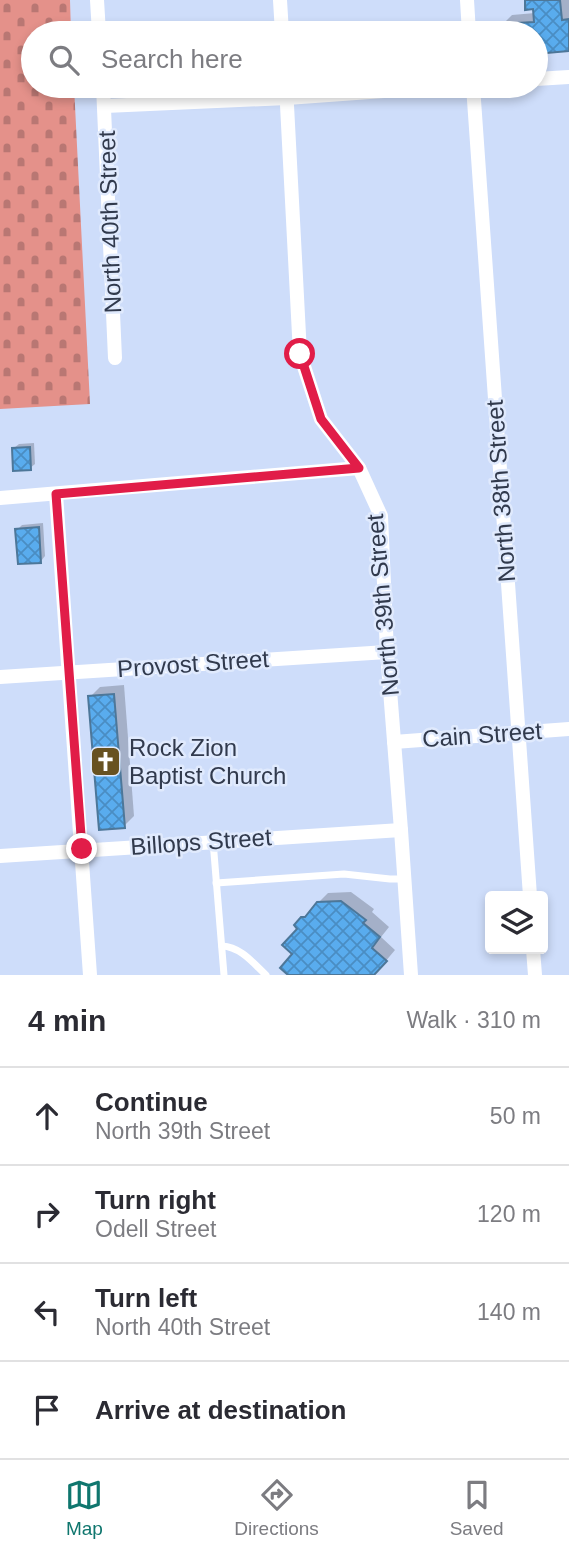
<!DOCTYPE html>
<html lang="en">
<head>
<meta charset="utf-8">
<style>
  body { margin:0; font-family:Helvetica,sans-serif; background:#f2f2f3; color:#2b2b33 }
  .controls { position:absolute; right:21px; bottom:21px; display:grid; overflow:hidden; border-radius:7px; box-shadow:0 4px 10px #0003 }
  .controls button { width:63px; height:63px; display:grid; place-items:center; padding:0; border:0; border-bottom:2px solid #e1e1e2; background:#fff; color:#2b2b33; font:35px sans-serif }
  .stop { position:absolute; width:21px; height:21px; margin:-16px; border:5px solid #e11d48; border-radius:50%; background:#fff }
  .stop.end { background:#e11d48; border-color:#fff; box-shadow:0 2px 7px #0008 }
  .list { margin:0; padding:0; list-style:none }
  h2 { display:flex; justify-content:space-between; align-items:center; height:91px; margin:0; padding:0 28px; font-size:30px }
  h2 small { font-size:23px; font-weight:400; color:#7c7c81 }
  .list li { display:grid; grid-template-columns:46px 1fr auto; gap:21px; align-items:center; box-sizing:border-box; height:98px; padding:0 28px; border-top:2px solid #e1e1e2 }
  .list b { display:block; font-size:26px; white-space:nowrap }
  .list p { margin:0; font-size:23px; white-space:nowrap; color:#7c7c81 }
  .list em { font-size:23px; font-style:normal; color:#7c7c81 }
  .icon { flex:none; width:38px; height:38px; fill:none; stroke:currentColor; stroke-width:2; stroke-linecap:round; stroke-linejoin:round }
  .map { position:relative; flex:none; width:569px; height:975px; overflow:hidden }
  .search { position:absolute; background:#fff; box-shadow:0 4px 10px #0003; left:21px; right:21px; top:21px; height:77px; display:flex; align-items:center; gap:18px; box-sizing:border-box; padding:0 24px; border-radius:38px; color:#7c7c81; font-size:26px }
  .sheet { height:483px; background:#fff }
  nav { display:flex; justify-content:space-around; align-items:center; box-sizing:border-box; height:98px; border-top:2px solid #e1e1e2; background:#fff; font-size:19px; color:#7c7c81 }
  nav a { display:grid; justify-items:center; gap:4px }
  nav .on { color:#0f766e }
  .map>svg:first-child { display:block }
</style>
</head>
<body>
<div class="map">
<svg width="569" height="975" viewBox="0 0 569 975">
  <defs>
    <pattern id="cemetery-stones" width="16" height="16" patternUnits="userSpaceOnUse" patternTransform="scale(1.75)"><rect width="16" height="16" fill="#e4918a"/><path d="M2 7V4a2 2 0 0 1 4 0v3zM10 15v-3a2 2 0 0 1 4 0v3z" fill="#b97773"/></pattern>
    <pattern id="building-cross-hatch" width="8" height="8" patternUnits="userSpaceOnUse" patternTransform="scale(1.75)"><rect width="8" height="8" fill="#59acee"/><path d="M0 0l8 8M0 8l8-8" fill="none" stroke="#4a8dc3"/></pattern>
  </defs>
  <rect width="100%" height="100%" fill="#ceddfa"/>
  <polygon fill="url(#cemetery-stones)" points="0,0 70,0 71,33 33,33 33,86 74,86 90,404 0,409"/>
  <g fill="#0003">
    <polygon points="526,0 569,0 569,50 536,52 536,33 502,33 502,25 512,15 535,13 535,8"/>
    <polygon points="34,443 35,464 30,468 14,448 19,444"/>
    <polygon points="43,523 45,556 41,561 17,530 22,525"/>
    <polygon points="124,685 134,816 124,826 90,697 100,687"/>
    <polygon points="351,892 374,909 372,912 389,927 381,937 395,950 374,975 290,975 300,929 296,925 328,893"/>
  </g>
  <g fill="url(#building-cross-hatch)" stroke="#4d7799" stroke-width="2">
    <polygon points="525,0 560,0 562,20 569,19 569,51 536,54 536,33 501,33 500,24 534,22 533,9 525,10"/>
    <polygon points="194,86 262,86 262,90 195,94"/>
    <polygon points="30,447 31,470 13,471 12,448"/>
    <polygon points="39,527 41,563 18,564 15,529"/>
    <polygon points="114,694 125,828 99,830 88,696"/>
    <polygon points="341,901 366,920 363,923 380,937 372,948 387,961 374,975 288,975 280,968 292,954 282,945 297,929 294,925 301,917 305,917 317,902"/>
  </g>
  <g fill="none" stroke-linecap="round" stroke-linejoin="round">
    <g stroke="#fff" stroke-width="7">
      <polyline points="213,841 224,975"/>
      <polyline points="216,883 344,874 390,879 404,879"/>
      <path d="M 222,946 C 241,947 253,963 266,975"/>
    </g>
    <g stroke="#fff" stroke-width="14">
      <polyline points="97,0 99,33"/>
      <polyline points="280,0 282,33"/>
      <polyline points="467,0 469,33"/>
      <polyline points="536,79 569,77"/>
      <polyline points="103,86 115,358"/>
      <polyline points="286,86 300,354 321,419 359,468 381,516 387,652 401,830 411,975"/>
      <polyline points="473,86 530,896"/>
      <polyline points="105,106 287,98 453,86"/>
      <polyline points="56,494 90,975"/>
      <polyline points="0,498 359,468"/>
      <polyline points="0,677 387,652"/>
      <polyline points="394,742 569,729"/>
      <polyline points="0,856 401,830"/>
      <polyline points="533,949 535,975"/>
    </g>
  </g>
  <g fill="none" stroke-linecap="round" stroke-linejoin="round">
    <polyline stroke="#e11d48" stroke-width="9" points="82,849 56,494 359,468 321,419 300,354"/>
  </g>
  <defs>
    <symbol id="church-square" viewBox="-11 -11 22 22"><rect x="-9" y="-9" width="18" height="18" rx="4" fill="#685221" stroke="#e0eafd"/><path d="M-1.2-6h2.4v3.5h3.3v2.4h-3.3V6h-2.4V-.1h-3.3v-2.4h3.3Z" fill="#fff"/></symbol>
  </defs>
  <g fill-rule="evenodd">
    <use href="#church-square" x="88" y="744" width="35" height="35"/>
  </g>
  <g text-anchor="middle" stroke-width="5" stroke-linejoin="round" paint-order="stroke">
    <g font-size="24" fill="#313a4d" stroke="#e0eafd">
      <text transform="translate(110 222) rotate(-92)" y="8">North 40th Street</text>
      <text transform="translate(501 491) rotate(-94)" y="8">North 38th Street</text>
      <text transform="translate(383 605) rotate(-95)" y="8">North 39th Street</text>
      <text transform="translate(193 664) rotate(-4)" y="8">Provost Street</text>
      <text transform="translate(482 735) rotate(-4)" y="8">Cain Street</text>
      <text transform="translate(201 842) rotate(-4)" y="8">Billops Street</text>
    </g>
    <g font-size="24" fill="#313a4d" stroke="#e0eafd" text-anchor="start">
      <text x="129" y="756">Rock Zion<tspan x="129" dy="28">Baptist Church</tspan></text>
    </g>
  </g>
</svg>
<div class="controls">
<button><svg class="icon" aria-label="layers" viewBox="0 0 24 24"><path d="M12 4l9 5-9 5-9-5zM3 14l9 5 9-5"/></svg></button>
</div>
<div class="stop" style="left:300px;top:354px"></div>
<div class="stop end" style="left:82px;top:849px"></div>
<div class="search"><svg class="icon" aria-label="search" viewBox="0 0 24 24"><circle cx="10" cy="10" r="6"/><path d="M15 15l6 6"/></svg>Search here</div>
</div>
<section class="sheet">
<h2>4 min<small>Walk · 310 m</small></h2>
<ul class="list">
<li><svg class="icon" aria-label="ahead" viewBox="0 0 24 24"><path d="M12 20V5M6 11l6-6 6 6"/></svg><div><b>Continue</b><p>North 39th Street</p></div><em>50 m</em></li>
<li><svg class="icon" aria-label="right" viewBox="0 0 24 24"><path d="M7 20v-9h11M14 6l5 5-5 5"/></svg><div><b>Turn right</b><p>Odell Street</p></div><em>120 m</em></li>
<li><svg class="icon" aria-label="left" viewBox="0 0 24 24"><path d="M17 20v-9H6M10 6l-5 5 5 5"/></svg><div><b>Turn left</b><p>North 40th Street</p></div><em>140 m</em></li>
<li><svg class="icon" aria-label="arrive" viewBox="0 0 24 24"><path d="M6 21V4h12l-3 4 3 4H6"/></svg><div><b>Arrive at destination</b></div></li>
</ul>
</section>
<nav>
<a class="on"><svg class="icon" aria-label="map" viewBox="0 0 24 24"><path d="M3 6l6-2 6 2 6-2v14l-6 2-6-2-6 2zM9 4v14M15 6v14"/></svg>Map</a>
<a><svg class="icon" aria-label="directions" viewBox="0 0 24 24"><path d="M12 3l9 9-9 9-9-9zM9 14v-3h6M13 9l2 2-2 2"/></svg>Directions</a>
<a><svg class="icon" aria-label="saved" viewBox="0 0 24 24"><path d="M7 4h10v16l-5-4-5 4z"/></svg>Saved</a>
</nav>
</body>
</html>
